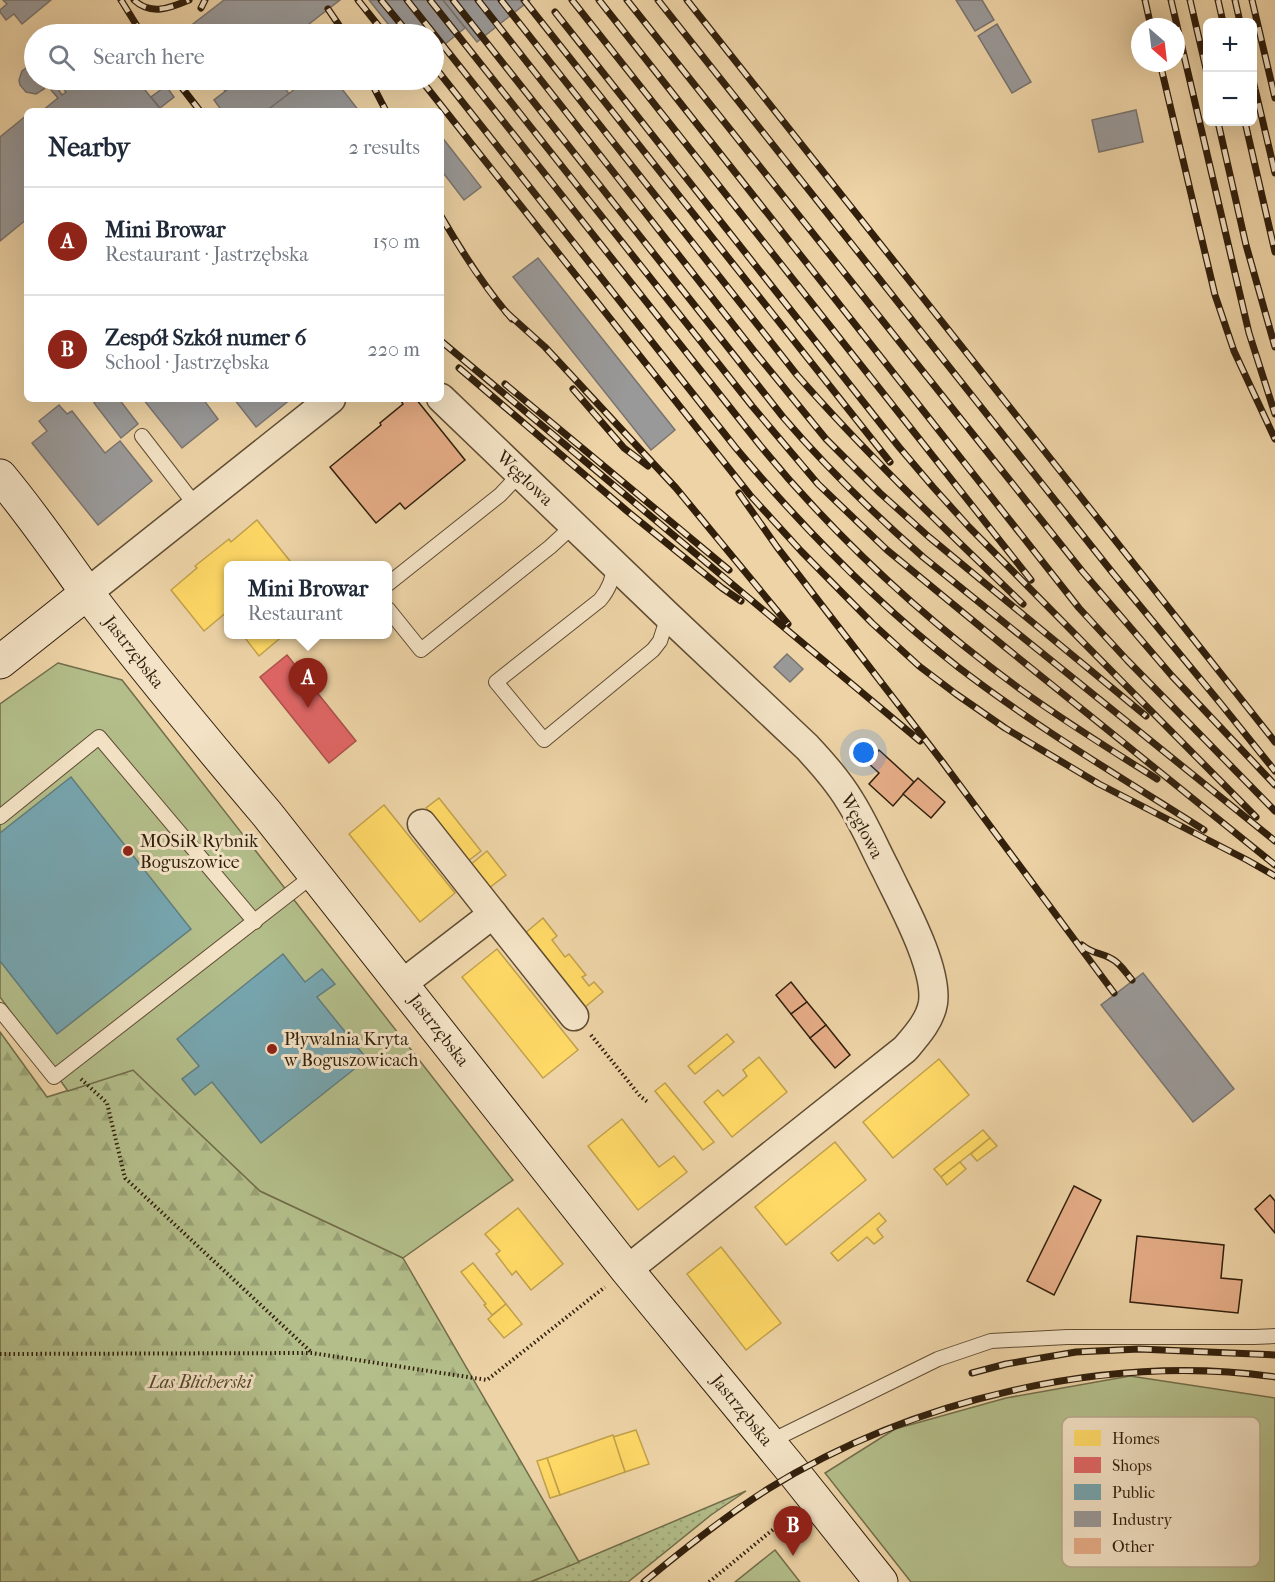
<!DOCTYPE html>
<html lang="en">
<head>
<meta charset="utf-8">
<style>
  body { margin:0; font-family:"IM FELL French Canon",serif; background:#f6f6f7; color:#1f2937 }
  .controls { position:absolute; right:18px; top:18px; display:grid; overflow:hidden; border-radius:9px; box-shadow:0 6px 24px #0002 }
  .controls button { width:54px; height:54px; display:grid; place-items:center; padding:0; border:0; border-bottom:2px solid #e0e1e3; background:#fff; color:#1f2937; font:30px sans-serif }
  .compass { position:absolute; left:1131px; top:18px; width:54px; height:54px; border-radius:50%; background:#fff; box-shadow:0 6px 24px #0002; rotate:152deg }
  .you { position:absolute; left:864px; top:753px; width:21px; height:21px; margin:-15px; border:4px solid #fff; border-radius:50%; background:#1a73e8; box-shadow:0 0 0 9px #1a73e833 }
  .badge { display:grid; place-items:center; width:39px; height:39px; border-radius:50%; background:#8f2418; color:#fff; font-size:20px; font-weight:700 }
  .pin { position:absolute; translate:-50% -50px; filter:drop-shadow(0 2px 3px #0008) }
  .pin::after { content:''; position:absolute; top:32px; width:21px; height:18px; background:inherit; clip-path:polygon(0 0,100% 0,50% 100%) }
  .popup { position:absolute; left:224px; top:561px; width:168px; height:78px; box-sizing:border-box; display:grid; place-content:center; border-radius:9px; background:#fff; filter:drop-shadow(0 2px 4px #0005); font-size:20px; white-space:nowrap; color:#747a83 }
  .popup b { font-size:22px; color:#1f2937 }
  .popup::after { content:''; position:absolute; left:50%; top:100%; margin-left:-12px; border:12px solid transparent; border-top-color:#fff }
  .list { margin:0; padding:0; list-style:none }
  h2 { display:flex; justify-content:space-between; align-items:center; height:78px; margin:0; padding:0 24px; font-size:26px }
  h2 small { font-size:20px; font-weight:400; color:#747a83 }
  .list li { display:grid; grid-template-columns:39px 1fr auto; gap:18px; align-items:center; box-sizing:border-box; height:108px; padding:0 24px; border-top:2px solid #e0e1e3 }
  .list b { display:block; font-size:22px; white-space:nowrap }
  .list p { margin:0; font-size:20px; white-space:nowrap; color:#747a83 }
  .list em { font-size:20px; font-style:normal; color:#747a83 }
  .icon { flex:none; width:33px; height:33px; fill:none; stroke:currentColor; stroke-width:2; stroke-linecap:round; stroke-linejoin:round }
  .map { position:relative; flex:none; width:1275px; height:1582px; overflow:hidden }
  .search { position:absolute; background:#fff; box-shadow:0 6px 24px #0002; left:24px; top:24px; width:420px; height:66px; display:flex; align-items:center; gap:15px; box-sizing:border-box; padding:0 21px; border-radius:33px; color:#747a83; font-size:22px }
  .panel { position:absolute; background:#fff; box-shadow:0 6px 24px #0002; left:24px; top:108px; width:420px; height:294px; border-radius:9px }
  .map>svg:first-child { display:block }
</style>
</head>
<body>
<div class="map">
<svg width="1275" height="1582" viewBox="0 0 1275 1582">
  <defs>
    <pattern id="grass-dots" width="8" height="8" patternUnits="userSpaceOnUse" patternTransform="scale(1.5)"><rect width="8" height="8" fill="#b3be8a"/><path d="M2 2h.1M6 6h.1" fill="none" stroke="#9aa376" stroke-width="1.8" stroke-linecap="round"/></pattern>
    <pattern id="forest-firs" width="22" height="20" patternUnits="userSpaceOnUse" patternTransform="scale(1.5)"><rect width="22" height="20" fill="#b3be8a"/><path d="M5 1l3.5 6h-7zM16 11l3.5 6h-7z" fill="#9aa376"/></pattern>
  </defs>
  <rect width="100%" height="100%" fill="#edd3a6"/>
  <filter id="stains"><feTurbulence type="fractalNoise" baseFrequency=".00333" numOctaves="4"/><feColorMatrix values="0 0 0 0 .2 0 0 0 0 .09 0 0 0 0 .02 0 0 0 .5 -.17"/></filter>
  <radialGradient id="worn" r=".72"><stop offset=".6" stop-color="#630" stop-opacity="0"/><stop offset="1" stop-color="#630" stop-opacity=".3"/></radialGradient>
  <polygon fill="url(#grass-dots)" stroke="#726e4b" stroke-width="1.5" points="746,1491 711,1515 628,1582 530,1582"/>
  <polygon fill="url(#forest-firs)" stroke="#726e4b" stroke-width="1.5" points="0,1032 47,1097 133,1070 260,1191 403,1258 579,1562 530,1582 0,1582"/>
  <g fill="#b3be8a" stroke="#726e4b" stroke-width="1.5">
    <polygon points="58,663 122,680 513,1180 403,1258 260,1191 133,1070 68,1091 0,997 0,704"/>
    <polygon points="1130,1376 1275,1398 1275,1582 911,1582 825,1473 895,1429 1006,1398"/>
    <polygon points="775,1550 800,1582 735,1582"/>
  </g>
  <g fill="#ffd966" stroke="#c1a14b" stroke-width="1.5">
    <polygon points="257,520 290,561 284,566 228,566 228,611 204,631 171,590 197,568 195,566 229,539 231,542"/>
    <polygon points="242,634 285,634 259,656"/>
    <polygon points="439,798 481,851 468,861 426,808"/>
    <polygon points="384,805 455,893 420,922 349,834"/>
    <polygon points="487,851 506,875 489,888 470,865"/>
    <polygon points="543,918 557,936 552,940 565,957 569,954 586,975 582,977 589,986 594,982 603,992 584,1008 524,934"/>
    <polygon points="497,949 578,1050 543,1078 462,977"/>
    <polygon points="727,1034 734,1042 695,1074 688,1066"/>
    <polygon points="759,1057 787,1092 732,1137 704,1102 718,1090 723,1096 747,1076 743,1070"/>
    <polygon points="939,1059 969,1095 893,1158 863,1122"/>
    <polygon points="665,1083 714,1142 703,1150 655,1091"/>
    <polygon points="622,1119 659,1167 674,1156 687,1172 638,1210 588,1146"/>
    <polygon points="983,1130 990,1138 941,1177 934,1169"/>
    <polygon points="990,1138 997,1146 977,1161 971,1154"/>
    <polygon points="835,1142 866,1180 786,1245 755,1207"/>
    <polygon points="960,1162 966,1169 947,1185 941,1177"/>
    <polygon points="518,1208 563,1264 531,1290 516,1271 512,1275 496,1254 500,1251 485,1234"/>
    <polygon points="879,1213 886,1221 877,1229 883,1237 874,1244 867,1237 838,1261 831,1253"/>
    <polygon points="721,1247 781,1323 746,1350 687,1274"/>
    <polygon points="473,1263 506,1304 492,1315 484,1305 486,1304 461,1272"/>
    <polygon points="506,1304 522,1324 504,1338 488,1319"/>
    <polygon points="636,1430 649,1464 625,1472 613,1437"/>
    <polygon points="613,1435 625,1472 560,1495 547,1458"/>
    <polygon points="547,1458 560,1495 550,1498 537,1461"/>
  </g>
  <polygon fill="#e06666" stroke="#ac514b" stroke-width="1.5" points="287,655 356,741 329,763 260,677"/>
  <g fill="#76a5af" stroke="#617d7e" stroke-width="1.5">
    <polygon points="71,777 191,929 57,1034 0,961 0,833"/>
    <polygon points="283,954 305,982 322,969 335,984 317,997 367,1059 261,1143 212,1082 195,1095 182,1079 199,1066 177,1039"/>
  </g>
  <g fill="#999" stroke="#7a746f" stroke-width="1.5">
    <polygon points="3,0 51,0 22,24 14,14 6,20 0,12 0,10 7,4"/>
    <polygon points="224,0 340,0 296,34 180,34"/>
    <polygon points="369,0 443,0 465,28 434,53 434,34 396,34"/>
    <polygon points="443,0 530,0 477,42"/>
    <polygon points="956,0 982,0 994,20 975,31"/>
    <polygon points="997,24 1031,82 1012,93 978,36"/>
    <polygon points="34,65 34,80 48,80 44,89 36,94 26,92 20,85 19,80 22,71 29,66"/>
    <polygon points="56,80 137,80 162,111 42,111 58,98 51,90 56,86 62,95 66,92"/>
    <polygon points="216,80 240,80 225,91"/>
    <polygon points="240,80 278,80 299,106 312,96 324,111 222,111 214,100"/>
    <polygon points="307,80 335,80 359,111 266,111"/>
    <polygon points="166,86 174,97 160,108 151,97"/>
    <polygon points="1136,110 1143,142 1099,152 1092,120"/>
    <polygon points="27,115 27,219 0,241 0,137"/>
    <polygon points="441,136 481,187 464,200 441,170"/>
    <polygon points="538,258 675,430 651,450 513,277"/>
    <polygon points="99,399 119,399 138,424 121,438 94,403"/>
    <polygon points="143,399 203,399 218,419 182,448"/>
    <polygon points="234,399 291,399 256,427"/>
    <polygon points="59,405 67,414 72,411 105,453 120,441 152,481 98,525 32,443 47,431 39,421"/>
    <polygon points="787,654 803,669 790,682 774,667"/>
    <polygon points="1143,973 1234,1089 1193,1122 1101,1005"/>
  </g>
  <g fill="#e6ad87" stroke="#311f0c" stroke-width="1.5">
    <polygon points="400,399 416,399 465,460 405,509 400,503 376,523 330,467 381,425 380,423 403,404"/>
    <polygon points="879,750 914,782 893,806 869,784 879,773 868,763"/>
    <polygon points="918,778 945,802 931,818 903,794"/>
    <polygon points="791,982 807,1002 791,1014 776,995"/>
    <polygon points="807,1002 826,1025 810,1038 791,1014"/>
    <polygon points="826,1025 850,1055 835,1068 810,1038"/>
    <polygon points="1074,1186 1101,1200 1054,1295 1027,1281"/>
    <polygon points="1270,1195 1275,1201 1275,1233 1255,1209"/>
    <polygon points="1137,1236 1224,1245 1221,1278 1242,1280 1238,1313 1130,1302"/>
  </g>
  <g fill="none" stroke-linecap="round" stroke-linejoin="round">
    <defs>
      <g id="lane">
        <polyline points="142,436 196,506"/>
        <path d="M 615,564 C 612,579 610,588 600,600 L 496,682 L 544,740 L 653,650 L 660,641 L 668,616"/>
        <polyline points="388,584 500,495 520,474"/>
        <polyline points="388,609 421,650 550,547 574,525"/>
        <polyline points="0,817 99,737 255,922"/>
        <polyline points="0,1010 54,1077 315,874"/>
        <polyline points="769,1442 938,1359 991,1341 1067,1337 1254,1337 1275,1336"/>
      </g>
      <g id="street">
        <path d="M 441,398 L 668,616 L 807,747 C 823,764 838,781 850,801 C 864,823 874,847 886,870 C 901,902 938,967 933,1003 C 930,1021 916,1036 905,1049 L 627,1270"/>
        <polyline points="87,593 331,399"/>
        <polyline points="422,824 493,914"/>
        <polyline points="402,984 493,914 574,1016"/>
      </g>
      <g id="secondary">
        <path d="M 0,476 C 32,514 59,554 88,594 C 145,669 206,742 267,814 L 627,1270 L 795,1474 L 881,1582"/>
        <polyline points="0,662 87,593"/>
      </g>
    </defs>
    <use href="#lane" stroke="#604c32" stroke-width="16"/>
    <use href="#street" stroke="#604c32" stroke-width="31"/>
    <use href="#secondary" stroke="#311f0c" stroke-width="35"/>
    <g stroke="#311f0c" stroke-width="4" stroke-dasharray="1.5 3" stroke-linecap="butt">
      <polyline points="591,1035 640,1096 649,1103"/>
      <polyline points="81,1079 107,1103 125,1178 311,1352"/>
      <polyline points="0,1354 312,1353 487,1380 605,1287"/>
      <polyline points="709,1582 792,1514"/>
    </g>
    <use href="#lane" stroke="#f3e2c5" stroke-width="14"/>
    <use href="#street" stroke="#f3e2c5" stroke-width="28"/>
    <use href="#secondary" stroke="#f3e2c5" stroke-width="33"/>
    <defs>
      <g id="rail">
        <polyline points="121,0 142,34"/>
        <path d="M 134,0 C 151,16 170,8 189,0"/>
        <polyline points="358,0 385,34"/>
        <polyline points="381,0 409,34"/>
        <path d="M 407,0 L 759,444 C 835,537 923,618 1020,689 C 1064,721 1111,750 1157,779"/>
        <polyline points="430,0 752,406 818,484 887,550 1005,647 1275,865"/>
        <path d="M 453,0 L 783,417 C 826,467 873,513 923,557 L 1275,841"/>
        <polyline points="478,0 754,351 826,439 880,493 929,537 1146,716"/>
        <path d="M 501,0 L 797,375 C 868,456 946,530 1023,604"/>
        <polyline points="524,0 890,462"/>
        <polyline points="572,0 1031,580"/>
        <polyline points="599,0 1079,608 1127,660 1275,811"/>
        <polyline points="627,0 1082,571 1172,676 1275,785"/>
        <polyline points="658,0 1112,572 1221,704 1275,771"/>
        <polyline points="687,0 1275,742"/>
        <polyline points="1145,0 1151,27"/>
        <polyline points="1171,0 1249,333 1275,414"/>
        <polyline points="1190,0 1208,77"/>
        <polyline points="1218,0 1223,22"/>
        <polyline points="1235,0 1240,22"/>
        <polyline points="1252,0 1275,98"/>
        <polyline points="201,8 205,0"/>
        <polyline points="328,9 345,34"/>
        <polyline points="555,12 899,447 933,487 969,527 1256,817"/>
        <polyline points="1160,63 1215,295 1234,351 1275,439"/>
        <path d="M 434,66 L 735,447 C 803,528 875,602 958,667 C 1036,727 1122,778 1204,830"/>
        <polyline points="1252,76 1275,173"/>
        <polyline points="176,80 200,111"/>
        <polyline points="370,80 386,111"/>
        <polyline points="421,80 750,495 801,551 872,623 919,666 956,694 1005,728 1099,784 1247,860 1275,876"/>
        <polyline points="1218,122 1246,245 1275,347"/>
        <polyline points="1245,122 1275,252"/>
        <path d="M 441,216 C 462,252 484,287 512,319"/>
        <polyline points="506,312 545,347 676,488 788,624"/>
        <polyline points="441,341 920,741"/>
        <polyline points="459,368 627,511 722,588 741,601"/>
        <polyline points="505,384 729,570"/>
        <polyline points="573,389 624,448 648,466"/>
        <polyline points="739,493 777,547 944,764 1114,993"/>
        <path d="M 1082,945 C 1094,955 1101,952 1112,959 C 1120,963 1126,973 1132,980"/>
        <polyline points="972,1373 1006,1364 1076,1352 1139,1349 1275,1355"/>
        <path d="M 644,1582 C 684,1549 725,1516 768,1489 C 911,1400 1107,1353 1275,1377"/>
      </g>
    </defs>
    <use href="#rail" stroke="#311f0c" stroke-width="7"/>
    <use href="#rail" stroke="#f3e2c5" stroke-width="4.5" stroke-dasharray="14" stroke-linecap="butt"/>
  </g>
  <g fill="#8f2418" stroke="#f3e2c5" stroke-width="2">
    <circle cx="128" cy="851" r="6"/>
    <circle cx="272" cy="1049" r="6"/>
  </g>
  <g text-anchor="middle" stroke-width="6" stroke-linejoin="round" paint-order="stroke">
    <g font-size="18" fill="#311f0c" stroke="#f3e2c5">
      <text transform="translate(525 478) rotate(44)" y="6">Węglowa</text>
      <text transform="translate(134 652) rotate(52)" y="6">Jastrzębska</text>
      <text transform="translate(862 826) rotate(62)" y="6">Węglowa</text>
      <text transform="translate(439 1030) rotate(52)" y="6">Jastrzębska</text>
      <text transform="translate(742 1410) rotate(51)" y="6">Jastrzębska</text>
    </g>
    <g font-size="18" fill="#311f0c" stroke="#f3e2c5" text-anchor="start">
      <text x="140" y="847">MOSiR Rybnik<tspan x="140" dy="21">Boguszowice</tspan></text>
      <text x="284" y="1045">Pływalnia Kryta<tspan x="284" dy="21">w Boguszowicach</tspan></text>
    </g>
    <g font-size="18" font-style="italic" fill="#52472c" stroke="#f3e2c5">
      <text x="200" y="1388">Las Blicherski</text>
    </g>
  </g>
  <rect x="1062" y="1417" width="198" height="150" rx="9" fill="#f3e2c5" stroke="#b9a88e" stroke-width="1.5"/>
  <rect x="1074" y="1430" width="27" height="16" fill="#ffd966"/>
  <rect x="1074" y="1457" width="27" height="16" fill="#e06666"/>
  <rect x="1074" y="1484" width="27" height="16" fill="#76a5af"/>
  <rect x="1074" y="1511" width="27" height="16" fill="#999"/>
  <rect x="1074" y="1538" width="27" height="16" fill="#e6ad87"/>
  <g font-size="16" fill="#311f0c">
    <text x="1112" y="1444">Homes</text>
    <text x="1112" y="1471">Shops</text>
    <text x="1112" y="1498">Public</text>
    <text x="1112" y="1525">Industry</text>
    <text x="1112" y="1552">Other</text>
  </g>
  <rect width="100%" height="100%" filter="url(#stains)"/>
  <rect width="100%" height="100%" fill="url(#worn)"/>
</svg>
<div class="controls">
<button>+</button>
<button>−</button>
</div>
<svg class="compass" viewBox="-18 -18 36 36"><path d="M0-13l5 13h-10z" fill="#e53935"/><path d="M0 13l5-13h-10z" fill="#747a83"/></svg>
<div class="you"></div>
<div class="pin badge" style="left:308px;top:708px">A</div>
<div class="popup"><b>Mini Browar</b>Restaurant</div>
<div class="pin badge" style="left:793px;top:1556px">B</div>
<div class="search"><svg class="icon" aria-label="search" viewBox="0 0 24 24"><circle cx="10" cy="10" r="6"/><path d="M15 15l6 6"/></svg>Search here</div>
<section class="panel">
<h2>Nearby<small>2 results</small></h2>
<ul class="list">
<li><span class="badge">A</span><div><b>Mini Browar</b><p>Restaurant · Jastrzębska</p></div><em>150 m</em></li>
<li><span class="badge">B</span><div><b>Zespół Szkół numer 6</b><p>School · Jastrzębska</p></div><em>220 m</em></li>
</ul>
</section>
</div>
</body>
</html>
